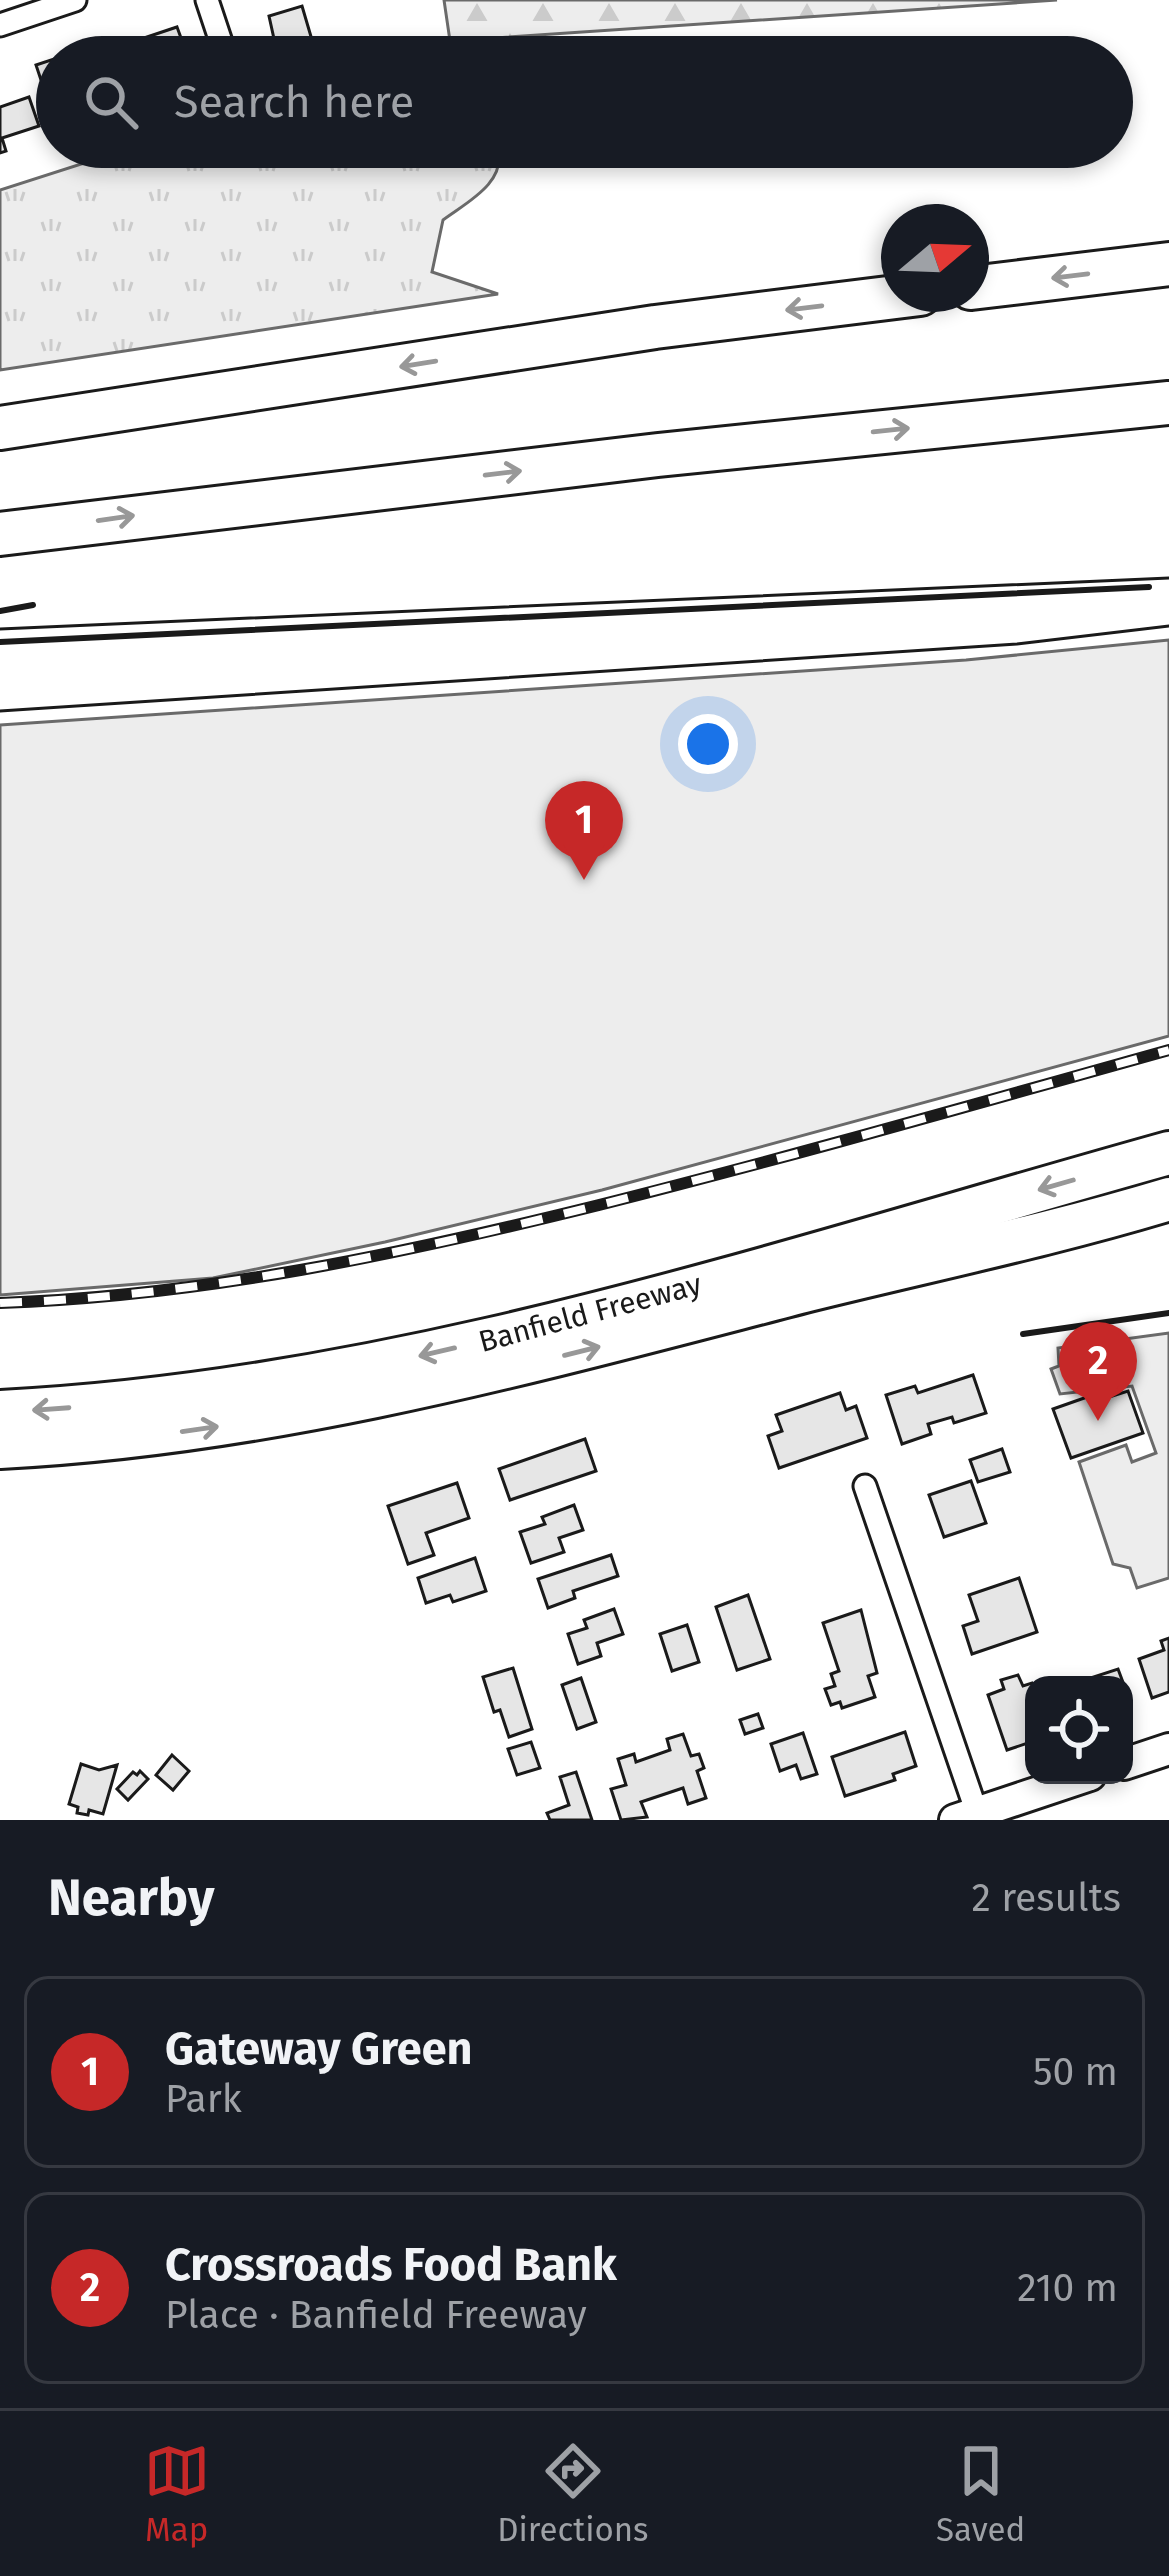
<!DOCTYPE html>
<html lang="en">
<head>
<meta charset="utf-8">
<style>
  body { margin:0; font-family:"Fira Sans",sans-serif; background:#242831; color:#f1f3f6 }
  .controls { position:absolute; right:36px; bottom:36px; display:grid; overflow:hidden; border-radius:24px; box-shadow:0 6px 18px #0003 }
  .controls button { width:108px; height:108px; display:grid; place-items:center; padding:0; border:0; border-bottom:3px solid #363941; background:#171b24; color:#f1f3f6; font:60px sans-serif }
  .compass { position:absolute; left:881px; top:204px; width:108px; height:108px; border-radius:50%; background:#171b24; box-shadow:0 6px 18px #0003; rotate:71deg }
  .you { position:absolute; left:708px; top:744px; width:42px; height:42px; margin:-30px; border:9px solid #fff; border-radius:50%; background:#1a73e8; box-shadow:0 0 0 18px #1a73e833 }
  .badge { display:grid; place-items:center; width:78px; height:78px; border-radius:50%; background:#c62828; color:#fff; font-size:39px; font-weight:700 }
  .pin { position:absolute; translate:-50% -99px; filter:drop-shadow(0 3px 6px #0008) }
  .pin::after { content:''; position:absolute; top:63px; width:42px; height:36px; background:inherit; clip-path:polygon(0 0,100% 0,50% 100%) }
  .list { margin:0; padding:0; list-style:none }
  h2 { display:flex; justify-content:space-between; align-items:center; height:156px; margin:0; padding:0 48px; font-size:51px }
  h2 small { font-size:39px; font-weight:400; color:#9ea1a6 }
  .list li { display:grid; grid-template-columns:78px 1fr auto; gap:36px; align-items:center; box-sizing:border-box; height:192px; margin:0 24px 24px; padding:0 24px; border:3px solid #363941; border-radius:24px }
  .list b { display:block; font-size:45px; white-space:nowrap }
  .list p { margin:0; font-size:39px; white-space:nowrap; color:#9ea1a6 }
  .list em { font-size:39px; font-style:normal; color:#9ea1a6 }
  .icon { flex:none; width:66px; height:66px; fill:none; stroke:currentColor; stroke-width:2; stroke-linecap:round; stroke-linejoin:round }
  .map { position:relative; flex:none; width:1169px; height:1820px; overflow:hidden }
  .search { position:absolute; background:#171b24; box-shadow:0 6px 18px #0003; left:36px; right:36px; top:36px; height:132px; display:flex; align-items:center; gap:30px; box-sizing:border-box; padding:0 42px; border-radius:66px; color:#9ea1a6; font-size:45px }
  .sheet { height:588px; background:#171b24 }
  nav { display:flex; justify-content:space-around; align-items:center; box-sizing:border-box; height:168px; border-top:3px solid #363941; background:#171b24; font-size:33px; color:#9ea1a6 }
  nav a { display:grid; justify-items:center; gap:6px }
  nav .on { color:#c62828 }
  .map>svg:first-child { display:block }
</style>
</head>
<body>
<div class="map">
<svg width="1169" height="1820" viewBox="0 0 1169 1820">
  <defs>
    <pattern id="grass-tufts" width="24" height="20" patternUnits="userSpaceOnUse" patternTransform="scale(3)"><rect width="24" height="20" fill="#ededed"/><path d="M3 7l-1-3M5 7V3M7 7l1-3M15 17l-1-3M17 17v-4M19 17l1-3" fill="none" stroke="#cbcbcb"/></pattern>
    <pattern id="forest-firs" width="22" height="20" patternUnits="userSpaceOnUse" patternTransform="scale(3)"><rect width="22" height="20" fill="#ededed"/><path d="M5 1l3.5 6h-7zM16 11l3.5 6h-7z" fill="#cbcbcb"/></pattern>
  </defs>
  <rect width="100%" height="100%" fill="#fff"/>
  <path fill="url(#grass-tufts)" stroke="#6a6a6a" stroke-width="3" d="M 134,147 L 498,147 C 507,183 467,202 443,220 L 432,272 L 498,294 L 0,370 L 0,190 Z"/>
  <polygon fill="url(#forest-firs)" stroke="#6a6a6a" stroke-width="3" points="444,0 1057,0 450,41"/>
  <g fill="#ededed" stroke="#6a6a6a" stroke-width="3">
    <polygon points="1169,640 1169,1036 602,1190 385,1242 213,1278 0,1295 0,725 966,660"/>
    <polygon points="1169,1333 1169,1578 1137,1588 1130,1568 1113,1564 1079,1462 1126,1445 1132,1462 1156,1453 1132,1386 1060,1394 1051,1369 1059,1366 1058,1348"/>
  </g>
  <g fill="#e6e6e6" stroke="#1a1a1a" stroke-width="3">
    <polygon points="302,6 317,57 278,57 269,16"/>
    <polygon points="177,27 188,57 151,57 144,38"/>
    <polygon points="57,58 57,110 51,93 46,95 36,65"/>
    <polygon points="29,97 39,126 2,138 6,151 0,153 0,107"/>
    <polygon points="973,1375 986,1413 954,1423 952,1417 928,1424 931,1434 902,1444 886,1395 915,1386 918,1393"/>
    <polygon points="1107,1390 1109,1397 1128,1391 1143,1433 1071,1458 1053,1409"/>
    <polygon points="840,1393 846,1410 856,1406 867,1438 779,1468 768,1436 782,1431 776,1415"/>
    <polygon points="585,1439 596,1471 510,1500 499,1469"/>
    <polygon points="1002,1449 1010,1472 978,1482 970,1460"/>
    <polygon points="971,1481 986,1523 944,1537 929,1495"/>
    <polygon points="457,1483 469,1518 426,1533 434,1555 408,1564 388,1506"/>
    <polygon points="574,1505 583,1530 559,1538 564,1552 531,1563 520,1532 545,1524 542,1517"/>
    <polygon points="611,1555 618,1576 573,1591 575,1598 548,1608 538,1579"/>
    <polygon points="475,1558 486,1591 453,1602 450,1595 426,1603 418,1578"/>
    <polygon points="1019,1578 1037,1632 972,1654 963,1626 978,1621 969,1595"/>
    <polygon points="748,1595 770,1659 737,1670 716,1607"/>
    <polygon points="614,1609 623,1634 597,1643 601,1656 578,1664 568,1634 587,1628 584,1620"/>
    <polygon points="861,1610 877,1673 868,1676 875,1697 842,1708 840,1702 831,1705 825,1689 835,1686 831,1674 839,1671 823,1623"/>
    <polygon points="687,1625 699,1662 672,1671 660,1634"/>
    <polygon points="1169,1638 1169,1692 1152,1698 1139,1659 1164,1650 1161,1641"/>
    <polygon points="513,1668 532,1729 509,1737 500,1710 494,1712 483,1677"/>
    <polygon points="1118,1669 1124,1685 1069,1685"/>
    <polygon points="1018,1675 1023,1686 1032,1683 1034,1687 1034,1741 1007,1750 988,1695 1004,1689 1001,1680"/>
    <polygon points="581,1678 596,1722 577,1729 562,1685"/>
    <polygon points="758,1714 763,1728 745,1734 740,1720"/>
    <polygon points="905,1732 916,1766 893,1774 895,1780 845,1796 832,1757"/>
    <polygon points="803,1733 817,1774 801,1779 796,1765 780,1771 771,1744"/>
    <polygon points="683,1734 691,1756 699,1754 704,1768 697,1771 706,1798 688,1804 683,1788 641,1802 647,1817 621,1820 611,1789 626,1785 618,1759 634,1754 636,1762 670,1750 667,1739"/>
    <polygon points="531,1742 540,1768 517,1775 508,1749"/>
    <polygon points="172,1755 189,1771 173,1790 156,1775"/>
    <polygon points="81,1764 99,1770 117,1765 103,1814 89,1810 88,1815 77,1813 78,1807 69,1804"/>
    <polygon points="140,1771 148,1779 128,1800 117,1789 133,1772 137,1775"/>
    <polygon points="576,1772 592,1820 550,1820 547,1813 569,1805 560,1777"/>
  </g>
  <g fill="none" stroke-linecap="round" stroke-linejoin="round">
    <defs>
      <g id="street">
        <polyline points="207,0 226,57"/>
        <polyline points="0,25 75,0"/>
        <polyline points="865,1486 977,1813"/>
      </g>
      <g id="secondary">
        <polyline points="1124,1764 1169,1749"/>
        <polyline points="955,1820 1090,1775"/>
      </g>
      <g id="highway">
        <polyline points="971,288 1169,264"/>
        <polyline points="0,428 655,327 920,294"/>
        <polyline points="0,534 658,455 1169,403"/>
        <path d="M 0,1412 C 401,1392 785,1260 1169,1153"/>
        <path d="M 0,1447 C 278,1433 541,1359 808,1290 C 929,1260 1050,1235 1169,1199"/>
      </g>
    </defs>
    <use href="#street" stroke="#1a1a1a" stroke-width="27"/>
    <use href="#secondary" stroke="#1a1a1a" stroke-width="36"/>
    <use href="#highway" stroke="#1a1a1a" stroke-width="48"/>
    <use href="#street" stroke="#fff" stroke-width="21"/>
    <use href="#secondary" stroke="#fff" stroke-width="30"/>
    <use href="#highway" stroke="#fff" stroke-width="42"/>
    <g stroke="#1a1a1a" stroke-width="3">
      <polyline points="0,629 1169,578"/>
      <polyline points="0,711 1017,644 1169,626"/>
    </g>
    <defs>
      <path id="rail" d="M 0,1303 C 204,1296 401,1254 599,1205 C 790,1157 979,1103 1169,1050"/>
    </defs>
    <use href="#rail" stroke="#1a1a1a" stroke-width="12"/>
    <use href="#rail" stroke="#fff" stroke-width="8" stroke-dasharray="22" stroke-linecap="butt"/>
    <g stroke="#1a1a1a" stroke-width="6">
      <polyline points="0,611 33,605"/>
      <polyline points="0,642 1149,587"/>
      <polyline points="1023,1334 1169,1313"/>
    </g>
  </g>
  <defs><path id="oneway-shaft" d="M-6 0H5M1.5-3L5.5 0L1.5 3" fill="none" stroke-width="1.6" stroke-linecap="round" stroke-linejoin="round" transform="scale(3)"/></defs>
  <g stroke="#989898">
    <use href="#oneway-shaft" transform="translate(1070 276) rotate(173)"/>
    <use href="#oneway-shaft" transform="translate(804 308) rotate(173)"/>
    <use href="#oneway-shaft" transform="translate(418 364) rotate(171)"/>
    <use href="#oneway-shaft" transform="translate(891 430) rotate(-6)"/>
    <use href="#oneway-shaft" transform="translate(503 473) rotate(-7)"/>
    <use href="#oneway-shaft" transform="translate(116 518) rotate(-8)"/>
    <use href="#oneway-shaft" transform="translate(1056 1185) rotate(164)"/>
    <use href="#oneway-shaft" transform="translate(582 1351) rotate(-14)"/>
    <use href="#oneway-shaft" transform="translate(437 1352) rotate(167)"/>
    <use href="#oneway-shaft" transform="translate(51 1409) rotate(176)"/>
    <use href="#oneway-shaft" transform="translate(200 1429) rotate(-8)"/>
  </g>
  <g text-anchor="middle" stroke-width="9" stroke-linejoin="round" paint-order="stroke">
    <g font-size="30" fill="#1a1a1a" stroke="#fff">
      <text transform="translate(590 1313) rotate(-15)" y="10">Banfield Freeway</text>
    </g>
  </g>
</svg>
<div class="controls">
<button><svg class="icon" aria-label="locate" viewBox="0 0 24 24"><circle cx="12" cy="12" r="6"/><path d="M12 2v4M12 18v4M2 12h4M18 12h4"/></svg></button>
</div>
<svg class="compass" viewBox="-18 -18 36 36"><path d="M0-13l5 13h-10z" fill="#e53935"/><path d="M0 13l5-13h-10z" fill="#9ea1a6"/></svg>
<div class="you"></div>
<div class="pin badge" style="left:584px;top:880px">1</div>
<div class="pin badge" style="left:1098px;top:1421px">2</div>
<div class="search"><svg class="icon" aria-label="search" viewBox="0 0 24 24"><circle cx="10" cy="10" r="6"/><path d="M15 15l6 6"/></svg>Search here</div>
</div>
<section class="sheet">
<h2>Nearby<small>2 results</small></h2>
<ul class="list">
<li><span class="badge">1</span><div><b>Gateway Green</b><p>Park</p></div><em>50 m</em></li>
<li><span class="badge">2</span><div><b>Crossroads Food Bank</b><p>Place · Banfield Freeway</p></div><em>210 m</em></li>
</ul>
</section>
<nav>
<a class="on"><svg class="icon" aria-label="map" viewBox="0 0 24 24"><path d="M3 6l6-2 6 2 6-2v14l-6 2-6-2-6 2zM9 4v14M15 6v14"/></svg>Map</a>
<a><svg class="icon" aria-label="directions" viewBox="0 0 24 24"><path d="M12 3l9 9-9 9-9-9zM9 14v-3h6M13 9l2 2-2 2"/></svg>Directions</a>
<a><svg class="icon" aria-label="saved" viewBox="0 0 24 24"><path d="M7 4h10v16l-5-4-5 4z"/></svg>Saved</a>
</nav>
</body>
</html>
